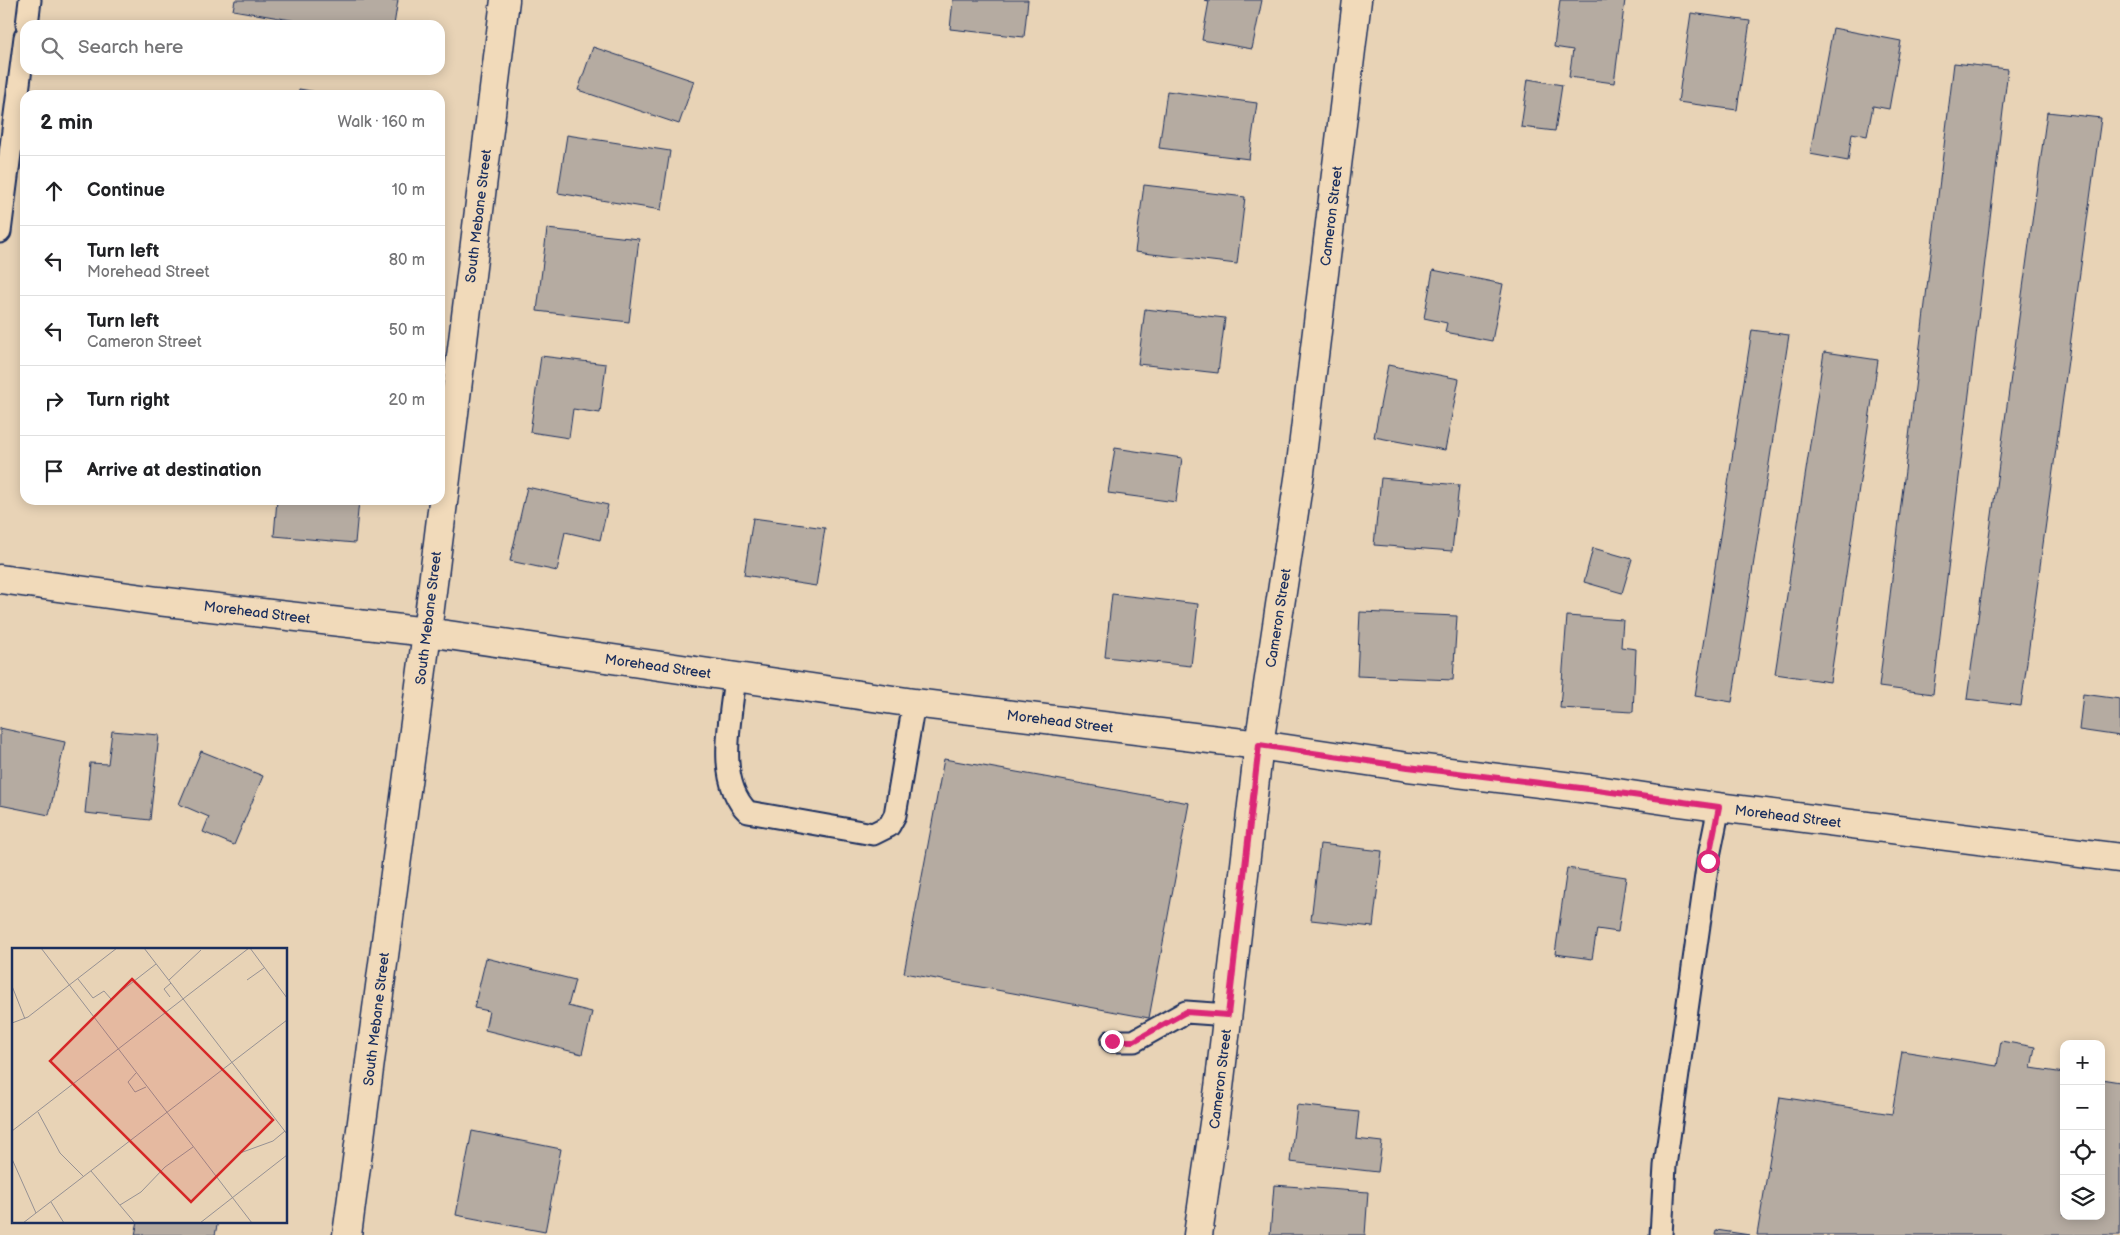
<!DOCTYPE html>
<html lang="en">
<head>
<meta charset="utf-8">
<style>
  body { margin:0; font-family:"Balsamiq Sans",sans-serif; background:#f2f2f2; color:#202124 }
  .controls { position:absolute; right:15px; bottom:15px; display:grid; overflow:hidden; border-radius:10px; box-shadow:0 2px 12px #0003 }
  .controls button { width:45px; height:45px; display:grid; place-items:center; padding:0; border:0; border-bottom:1px solid #e0e0e0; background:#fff; color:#202124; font:25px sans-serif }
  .stop { position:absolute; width:15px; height:15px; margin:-11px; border:4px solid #db2777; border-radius:50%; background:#fff }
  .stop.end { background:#db2777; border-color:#fff; box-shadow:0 1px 5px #0008 }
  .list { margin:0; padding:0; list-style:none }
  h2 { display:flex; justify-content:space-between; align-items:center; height:65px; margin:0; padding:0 20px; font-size:21px }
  h2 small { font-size:16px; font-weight:400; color:#757577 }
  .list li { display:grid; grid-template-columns:32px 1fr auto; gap:15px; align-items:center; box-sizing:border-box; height:70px; padding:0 20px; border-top:1px solid #e0e0e0 }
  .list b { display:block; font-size:19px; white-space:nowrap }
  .list p { margin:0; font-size:16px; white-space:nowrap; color:#757577 }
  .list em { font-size:16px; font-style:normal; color:#757577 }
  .icon { flex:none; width:28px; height:28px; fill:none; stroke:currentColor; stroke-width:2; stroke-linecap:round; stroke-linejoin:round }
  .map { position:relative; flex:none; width:2120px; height:1235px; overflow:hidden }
  .search { position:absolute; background:#fff; box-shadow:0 2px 12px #0003; left:20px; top:20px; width:425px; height:55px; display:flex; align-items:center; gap:12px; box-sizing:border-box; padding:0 18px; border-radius:15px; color:#757577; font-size:19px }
  .panel { position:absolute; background:#fff; box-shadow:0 2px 12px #0003; left:20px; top:90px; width:425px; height:415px; border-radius:15px }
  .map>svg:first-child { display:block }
</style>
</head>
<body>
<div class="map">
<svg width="2120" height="1235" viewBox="0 0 2120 1235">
  <rect width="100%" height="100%" fill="#e8d3b6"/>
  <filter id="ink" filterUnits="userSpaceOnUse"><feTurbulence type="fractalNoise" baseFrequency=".02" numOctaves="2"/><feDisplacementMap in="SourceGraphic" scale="10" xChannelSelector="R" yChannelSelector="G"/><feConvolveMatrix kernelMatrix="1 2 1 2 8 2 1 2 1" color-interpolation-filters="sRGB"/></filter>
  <g filter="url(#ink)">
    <g fill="#b5aba1" stroke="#1b2f5e">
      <polygon points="235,0 398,0 394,25 320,25 233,10"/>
      <polygon points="953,0 1028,0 1024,37 950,29"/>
      <polygon points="1204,0 1262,0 1252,49 1202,40 1209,1"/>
      <polygon points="1560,0 1625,0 1614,83 1569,77 1573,50 1554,47"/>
      <polygon points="1691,13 1750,21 1737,110 1678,102"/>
      <polygon points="1833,28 1901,41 1889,109 1873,106 1867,136 1852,133 1848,161 1810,154"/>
      <polygon points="593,47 694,81 679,124 578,90"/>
      <polygon points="1954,63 2008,69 1933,694 1879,687"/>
      <polygon points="1528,79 1562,85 1555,131 1521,127"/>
      <polygon points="299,89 335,95 298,95"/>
      <polygon points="1167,91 1257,103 1249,159 1159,148"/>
      <polygon points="2047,112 2101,118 2021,706 1967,699"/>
      <polygon points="567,135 670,151 661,210 558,193"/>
      <polygon points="1144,185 1245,197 1237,264 1135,252"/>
      <polygon points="547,229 639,239 629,322 537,311"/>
      <polygon points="1433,270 1503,284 1492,341 1445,332 1447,323 1424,318"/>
      <polygon points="1145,309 1225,318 1218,373 1138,364"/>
      <polygon points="1752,330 1789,335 1732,702 1695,696"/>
      <polygon points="1824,352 1878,360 1830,682 1775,674"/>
      <polygon points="541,356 606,364 600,413 573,409 569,438 530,432"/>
      <polygon points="1388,365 1459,379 1445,450 1374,437"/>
      <polygon points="1115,448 1182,458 1176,502 1108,493"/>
      <polygon points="1381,478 1459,485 1452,551 1374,545"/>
      <polygon points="527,487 608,505 600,540 565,532 557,571 510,561"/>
      <polygon points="277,500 359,500 355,543 274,536"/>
      <polygon points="753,518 825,528 816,586 744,575"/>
      <polygon points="1593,548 1632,559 1622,593 1584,582"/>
      <polygon points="1112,594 1198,604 1191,666 1105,657"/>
      <polygon points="1360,612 1457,616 1453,680 1357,676"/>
      <polygon points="1567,616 1623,620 1621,647 1636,649 1633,712 1560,708"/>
      <polygon points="2083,694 2120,699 2120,736 2079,730"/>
      <polygon points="0,728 65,742 49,815 0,805"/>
      <polygon points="112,731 159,735 150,820 85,813 90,763 108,764"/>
      <polygon points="201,751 263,776 234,845 203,832 209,817 179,804"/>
      <polygon points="944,759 1189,803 1149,1018 904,973"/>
      <polygon points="1320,844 1382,851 1373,927 1311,920"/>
      <polygon points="1567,868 1626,877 1618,932 1597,929 1592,959 1555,954"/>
      <polygon points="486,958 575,980 568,1006 592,1012 582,1054 485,1030 489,1011 474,1008"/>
      <polygon points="2001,1041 2035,1047 2031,1068 2064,1073 2064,1216 2101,1216 2101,1079 2120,1082 2120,1235 1757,1235 1780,1097 1892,1114 1902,1051 1997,1066"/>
      <polygon points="1297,1105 1359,1112 1356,1139 1382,1142 1378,1172 1290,1162"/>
      <polygon points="472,1131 561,1149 545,1232 456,1215"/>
      <polygon points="1274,1185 1368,1192 1365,1235 1270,1235"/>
      <polygon points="138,1221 218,1221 215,1235 135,1235"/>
      <polygon points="1716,1230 1750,1235 1715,1235"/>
    </g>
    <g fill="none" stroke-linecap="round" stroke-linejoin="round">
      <defs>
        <g id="lane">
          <polyline points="27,25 30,0"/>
          <polyline points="0,232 25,37"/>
          <path d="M 735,677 C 731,718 715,781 748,812 L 873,834 L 889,826 L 895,815 L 914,703"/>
          <polyline points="1112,1041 1134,1041 1186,1012 1228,1015"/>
          <polyline points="1661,1235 1665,1166 1708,861 1719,807"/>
        </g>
        <polyline id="street" points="1198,1235 1219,1088 1259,745 1300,472 1357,0"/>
        <g id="secondary">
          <polyline points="0,579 158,601 427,632 914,703 1259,745 1408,767 1597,790 1671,801 2120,858"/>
          <polyline points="347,1235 427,632 505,0"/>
        </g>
      </defs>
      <use href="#lane" stroke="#1b2f5e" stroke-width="25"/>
      <use href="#street" stroke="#1b2f5e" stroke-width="31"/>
      <use href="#secondary" stroke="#1b2f5e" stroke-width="31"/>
      <use href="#lane" stroke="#f1daba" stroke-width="21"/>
      <use href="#street" stroke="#f1daba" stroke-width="28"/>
      <use href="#secondary" stroke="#f1daba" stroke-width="28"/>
    </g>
  </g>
  <g fill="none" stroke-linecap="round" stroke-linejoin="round" filter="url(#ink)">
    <polyline stroke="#db2777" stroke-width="6" points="1112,1041 1134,1041 1186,1012 1228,1015 1259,745 1408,767 1597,790 1719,807 1708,861"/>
  </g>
  <g text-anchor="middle" stroke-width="4" stroke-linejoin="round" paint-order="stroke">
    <g font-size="14" fill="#1b2f5e" stroke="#f1daba">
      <text transform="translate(478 216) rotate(-83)" y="5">South Mebane Street</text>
      <text transform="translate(1331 216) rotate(-83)" y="5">Cameron Street</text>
      <text transform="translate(257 612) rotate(7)" y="5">Morehead Street</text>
      <text transform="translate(428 618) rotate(-83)" y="5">South Mebane Street</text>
      <text transform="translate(1278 618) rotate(-81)" y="5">Cameron Street</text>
      <text transform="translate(658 666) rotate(8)" y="5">Morehead Street</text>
      <text transform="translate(1060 721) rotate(7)" y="5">Morehead Street</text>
      <text transform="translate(1788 816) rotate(7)" y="5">Morehead Street</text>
      <text transform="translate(376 1019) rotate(-83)" y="5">South Mebane Street</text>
      <text transform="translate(1220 1079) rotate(-83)" y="5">Cameron Street</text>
    </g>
  </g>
  <g transform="translate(12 948)">
    <rect width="275" height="275" fill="#e8d3b6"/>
    <path fill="none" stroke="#969193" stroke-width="1" d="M 29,0 L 240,275M 132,0 L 275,186M 238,0 L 275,50M 66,31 L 81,50 L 92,43 L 99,51 L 144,16M 157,32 L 189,2M 235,32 L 252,20M 0,38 L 13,71M 158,49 L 152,41 L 159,35M 0,75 L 16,69 L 105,0M 124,125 L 116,134 L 123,144 L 134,139M 26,164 L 48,205 L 71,228M 0,183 L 237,0M 228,205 L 261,193 L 273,183M 0,211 L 24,265M 79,223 L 123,275M 39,254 L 52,275M 108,257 L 129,244 L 153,219 L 181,199M 11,275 L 275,72M 188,275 L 275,207"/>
    <path fill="#d62828" fill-opacity="0.15" stroke="#d62828" stroke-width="2.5" d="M 120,31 L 261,172 L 179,254 L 38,113 Z"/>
    <rect width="275" height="275" fill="none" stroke="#1b2f5e" stroke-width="2.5"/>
  </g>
</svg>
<div class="controls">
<button>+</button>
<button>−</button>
<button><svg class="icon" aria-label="locate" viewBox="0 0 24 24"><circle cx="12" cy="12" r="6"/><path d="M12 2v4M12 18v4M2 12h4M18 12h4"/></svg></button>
<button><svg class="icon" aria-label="layers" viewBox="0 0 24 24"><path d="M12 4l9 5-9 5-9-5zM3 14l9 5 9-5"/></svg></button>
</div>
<div class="stop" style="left:1708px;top:861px"></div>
<div class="stop end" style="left:1112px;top:1041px"></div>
<div class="search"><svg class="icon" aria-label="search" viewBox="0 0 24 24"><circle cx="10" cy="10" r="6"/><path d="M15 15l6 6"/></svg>Search here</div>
<section class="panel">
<h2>2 min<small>Walk · 160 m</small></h2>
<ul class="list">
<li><svg class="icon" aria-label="ahead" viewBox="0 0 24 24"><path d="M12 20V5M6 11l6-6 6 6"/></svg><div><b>Continue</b></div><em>10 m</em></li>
<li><svg class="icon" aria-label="left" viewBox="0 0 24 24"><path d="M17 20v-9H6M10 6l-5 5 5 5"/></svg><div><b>Turn left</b><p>Morehead Street</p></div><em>80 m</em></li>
<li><svg class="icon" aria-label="left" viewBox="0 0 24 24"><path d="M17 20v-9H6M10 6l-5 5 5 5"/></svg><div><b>Turn left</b><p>Cameron Street</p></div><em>50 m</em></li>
<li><svg class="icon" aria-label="right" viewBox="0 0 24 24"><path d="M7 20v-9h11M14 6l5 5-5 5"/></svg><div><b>Turn right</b></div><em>20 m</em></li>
<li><svg class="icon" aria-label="arrive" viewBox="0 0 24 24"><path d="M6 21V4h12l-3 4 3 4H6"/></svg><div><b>Arrive at destination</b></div></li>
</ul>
</section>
</div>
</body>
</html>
